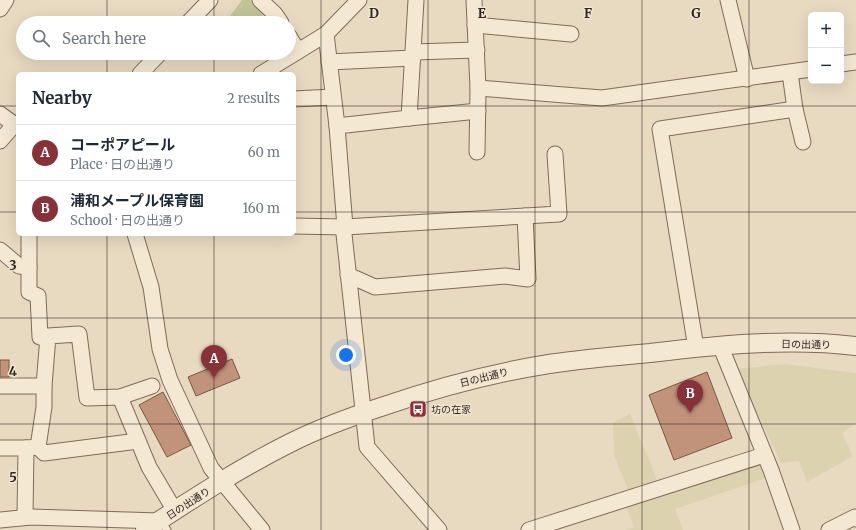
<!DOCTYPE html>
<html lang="en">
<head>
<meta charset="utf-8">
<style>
  body { margin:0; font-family:Merriweather,"Noto Sans JP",serif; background:#f6f6f7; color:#1f2937 }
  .controls { position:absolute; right:12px; top:12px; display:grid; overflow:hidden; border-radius:6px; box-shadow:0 4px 16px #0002 }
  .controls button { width:36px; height:36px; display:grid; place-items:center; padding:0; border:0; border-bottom:1px solid #e0e1e3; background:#fff; color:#1f2937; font:20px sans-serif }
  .you { position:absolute; left:346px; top:355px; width:14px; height:14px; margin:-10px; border:3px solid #fff; border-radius:50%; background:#1a73e8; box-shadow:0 0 0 6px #1a73e833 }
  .badge { display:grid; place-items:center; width:26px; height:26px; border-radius:50%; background:#873239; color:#fff; font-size:13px; font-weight:700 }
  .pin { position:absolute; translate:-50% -33px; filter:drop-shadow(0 1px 2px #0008) }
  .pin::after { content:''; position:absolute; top:21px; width:14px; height:12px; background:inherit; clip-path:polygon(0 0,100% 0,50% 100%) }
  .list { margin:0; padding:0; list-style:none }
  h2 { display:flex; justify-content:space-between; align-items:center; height:52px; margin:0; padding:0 16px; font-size:17px }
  h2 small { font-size:13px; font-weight:400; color:#747a83 }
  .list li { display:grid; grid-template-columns:26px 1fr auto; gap:12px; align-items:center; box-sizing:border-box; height:56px; padding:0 16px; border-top:1px solid #e0e1e3 }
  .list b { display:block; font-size:15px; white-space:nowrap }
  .list p { margin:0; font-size:13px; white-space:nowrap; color:#747a83 }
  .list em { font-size:13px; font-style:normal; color:#747a83 }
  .icon { flex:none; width:22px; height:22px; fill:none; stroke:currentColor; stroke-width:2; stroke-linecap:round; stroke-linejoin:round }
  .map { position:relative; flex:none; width:856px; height:530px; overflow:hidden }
  .search { position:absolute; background:#fff; box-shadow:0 4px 16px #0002; left:16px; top:16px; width:280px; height:44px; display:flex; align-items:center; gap:10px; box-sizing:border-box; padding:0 14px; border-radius:22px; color:#747a83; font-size:15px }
  .panel { position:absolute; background:#fff; box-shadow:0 4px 16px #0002; left:16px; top:72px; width:280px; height:164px; border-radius:6px }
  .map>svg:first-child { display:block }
</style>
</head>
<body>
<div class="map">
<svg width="856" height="530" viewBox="0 0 856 530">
  <rect width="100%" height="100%" fill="#e8d9c1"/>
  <g fill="#ddd2af">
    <polygon points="785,364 856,373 856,423 842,433 853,456 807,482 799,461 781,463 736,369"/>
    <polygon points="630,414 658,482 630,494 614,455 613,423"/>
    <polygon points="762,459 769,477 675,509 683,530 624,530 634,527 625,504"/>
  </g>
  <polygon fill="#c2c497" points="242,0 250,0 265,14 249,23 235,23 230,16"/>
  <g fill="#c2937b" stroke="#7c5643">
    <polygon points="232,359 240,378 196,396 188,377"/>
    <rect x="0" y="360" width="9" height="17"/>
    <polygon points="707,372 732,438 674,460 649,395"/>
    <polygon points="163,392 191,445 167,457 139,405"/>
  </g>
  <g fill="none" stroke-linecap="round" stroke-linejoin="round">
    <defs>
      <polyline id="service" points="161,520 167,530"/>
      <g id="minor">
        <polyline points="260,0 275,14 281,23"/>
        <polyline points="474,0 478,88 477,152"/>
        <polyline points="728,0 747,79"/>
        <polyline points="0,9 6,0"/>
        <polyline points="188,23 210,0"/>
        <polyline points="475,25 571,34"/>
        <polyline points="326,34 337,126 345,227 344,234 367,447 439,530"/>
        <polyline points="289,36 298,51"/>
        <polyline points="413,52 477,50"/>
        <polyline points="329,62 413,58"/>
        <polyline points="841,64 856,62"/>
        <polyline points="790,73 795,109 803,142"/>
        <polyline points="140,74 160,53"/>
        <polyline points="261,74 326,34 359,0"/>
        <polyline points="478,88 602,98 811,69"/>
        <polyline points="294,99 333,97"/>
        <polyline points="0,114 18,127"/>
        <polyline points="409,118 478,111"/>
        <polyline points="337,126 409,118 416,0"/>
        <polyline points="0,141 14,125"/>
        <polyline points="294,226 345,227 559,214 555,154"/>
        <polyline points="29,234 29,292 38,296 40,337 48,339"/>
        <polyline points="135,234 151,287 160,349 170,380 211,468 262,530"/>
        <polyline points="0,250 19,266 29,267"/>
        <polyline points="348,275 375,287 505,276 528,279 525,216"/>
        <polyline points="720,345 771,470 792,530"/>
        <polyline points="696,348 660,129 795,109"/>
        <polyline points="0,386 44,386"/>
        <polyline points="120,397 149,467 175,511"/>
        <polyline points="38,447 44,453 138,441"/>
        <polyline points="0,448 26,448"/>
        <polyline points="25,517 26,448 38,447 44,407 44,386 48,336 79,334 87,398 120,397 152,386"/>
        <polyline points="0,520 31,517 159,521"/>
        <polyline points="529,530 764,455"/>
        <polyline points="829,530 855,517 856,519"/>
      </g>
      <path id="tertiary" d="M 145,530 C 192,499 240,468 290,443 C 320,428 350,417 381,407 C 436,388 492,373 549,364 C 582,359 616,356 650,353 C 718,345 787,338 856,346"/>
    </defs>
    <use href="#service" stroke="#7f6b5b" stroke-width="9"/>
    <use href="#minor" stroke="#7f6b5b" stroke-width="17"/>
    <use href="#tertiary" stroke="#7f6b5b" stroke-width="20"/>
    <use href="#service" stroke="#f4e8d3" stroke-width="7"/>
    <use href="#minor" stroke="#f4e8d3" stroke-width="15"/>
    <use href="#tertiary" stroke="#f4e8d3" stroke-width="18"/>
  </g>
  <path fill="none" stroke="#31251d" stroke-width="1" stroke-opacity="0.55" d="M 107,0 L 107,23M 214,0 L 214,23M 321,0 L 321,530M 428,0 L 428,530M 535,0 L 535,530M 642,0 L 642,530M 749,0 L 749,530M 107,53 L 107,74M 214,53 L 214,74M 0,106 L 18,106M 294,106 L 856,106M 0,212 L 18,212M 294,212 L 856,212M 107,234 L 107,530M 214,234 L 214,530M 0,318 L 856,318M 0,424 L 856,424"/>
  <defs>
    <symbol id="bus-square" viewBox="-11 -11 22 22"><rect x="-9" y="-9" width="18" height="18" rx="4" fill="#873239" stroke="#f0e4d0"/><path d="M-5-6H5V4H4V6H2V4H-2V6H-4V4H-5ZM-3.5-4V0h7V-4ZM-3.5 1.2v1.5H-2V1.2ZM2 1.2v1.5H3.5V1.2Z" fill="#fff"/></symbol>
  </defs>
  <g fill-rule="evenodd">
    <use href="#bus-square" x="408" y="399" width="20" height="20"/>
  </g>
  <g text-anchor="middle" stroke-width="3" stroke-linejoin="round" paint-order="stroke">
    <g font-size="10" fill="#31251d" stroke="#f0e4d0">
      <text transform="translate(806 344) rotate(1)" y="4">日の出通り</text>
      <text transform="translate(484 377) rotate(-14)" y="4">日の出通り</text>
      <text transform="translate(188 503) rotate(-33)" y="4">日の出通り</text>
    </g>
    <g font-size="10" fill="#31251d" stroke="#f0e4d0" text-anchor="start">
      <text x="431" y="413">坊の在家</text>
    </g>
  </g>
  <g font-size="13" text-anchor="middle" font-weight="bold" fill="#31251d" stroke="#f0e4d0" stroke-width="3" stroke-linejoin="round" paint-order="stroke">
    <text x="374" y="18">D</text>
    <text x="482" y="18">E</text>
    <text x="588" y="18">F</text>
    <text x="696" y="18">G</text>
    <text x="13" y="270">3</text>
    <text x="13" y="376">4</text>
    <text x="13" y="482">5</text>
  </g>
</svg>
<div class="controls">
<button>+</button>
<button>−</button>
</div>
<div class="you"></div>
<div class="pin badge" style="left:214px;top:378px">A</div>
<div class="pin badge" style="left:690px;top:413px">B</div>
<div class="search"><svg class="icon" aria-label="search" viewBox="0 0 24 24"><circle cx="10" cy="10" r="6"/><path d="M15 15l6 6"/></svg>Search here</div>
<section class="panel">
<h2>Nearby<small>2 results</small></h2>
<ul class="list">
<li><span class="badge">A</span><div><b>コーポアピール</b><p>Place · 日の出通り</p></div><em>60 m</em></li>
<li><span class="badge">B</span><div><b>浦和メープル保育園</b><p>School · 日の出通り</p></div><em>160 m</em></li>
</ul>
</section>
</div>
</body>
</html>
